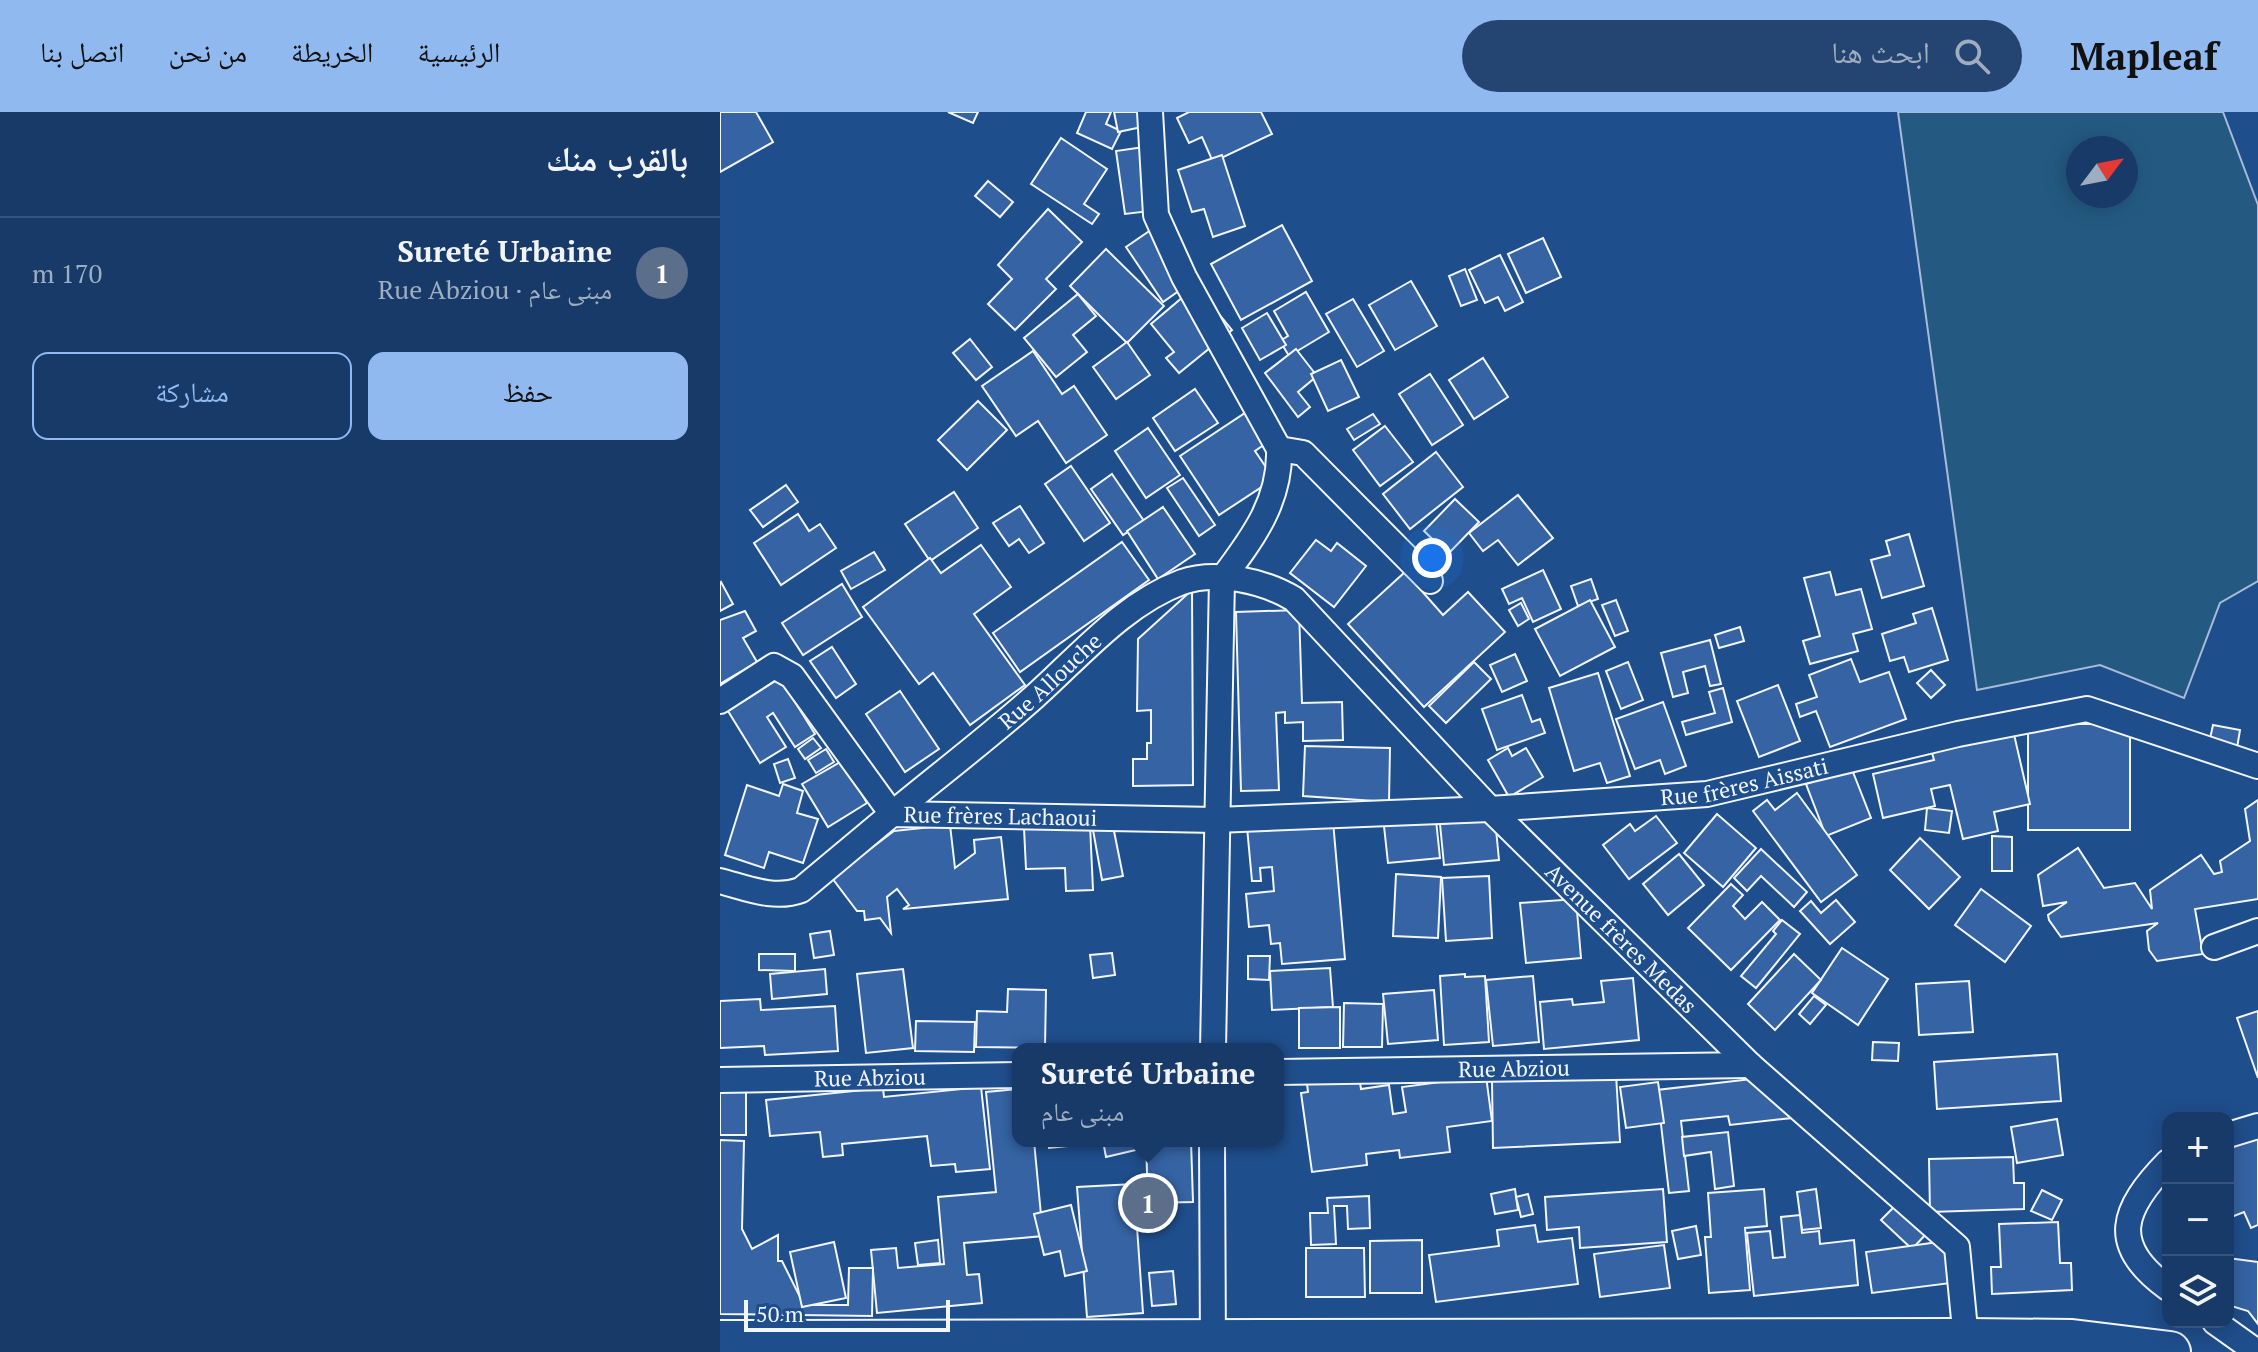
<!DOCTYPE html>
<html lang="ar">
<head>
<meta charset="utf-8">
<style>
  body { margin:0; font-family:"PT Serif","Noto Naskh Arabic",serif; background:#244571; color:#f1f3f6; direction:rtl }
  .controls { position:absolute; right:24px; bottom:24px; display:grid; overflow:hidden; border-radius:16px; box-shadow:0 4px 20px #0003 }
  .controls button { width:72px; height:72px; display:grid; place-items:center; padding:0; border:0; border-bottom:2px solid #36547d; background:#173a69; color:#f1f3f6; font:40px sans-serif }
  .compass { position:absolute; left:1346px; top:24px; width:72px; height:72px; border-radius:50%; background:#173a69; box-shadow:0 4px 20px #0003; rotate:58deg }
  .scale { position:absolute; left:24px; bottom:20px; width:206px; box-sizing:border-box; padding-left:8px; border:4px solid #f2f6ff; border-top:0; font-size:22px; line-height:28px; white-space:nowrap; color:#f2f6ff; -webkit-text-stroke:6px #1f4e8c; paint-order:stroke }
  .you { position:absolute; left:712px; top:446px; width:28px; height:28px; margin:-20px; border:6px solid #fff; border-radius:50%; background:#1a73e8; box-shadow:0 0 0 12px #1a73e833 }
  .badge { display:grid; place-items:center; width:52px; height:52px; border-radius:50%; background:#90b9f0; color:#fff; font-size:26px; font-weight:700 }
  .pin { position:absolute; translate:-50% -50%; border:4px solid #fff; box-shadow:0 2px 8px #0006 }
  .popup { position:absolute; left:292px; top:931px; width:272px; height:104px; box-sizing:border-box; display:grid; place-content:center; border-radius:16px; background:#173a69; filter:drop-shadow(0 2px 6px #0005); font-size:26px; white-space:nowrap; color:#9eadc0 }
  .popup b { font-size:30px; color:#f1f3f6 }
  .popup::after { content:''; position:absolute; left:50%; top:100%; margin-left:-16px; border:16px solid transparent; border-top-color:#173a69 }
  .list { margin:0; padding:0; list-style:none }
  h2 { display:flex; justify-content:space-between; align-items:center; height:104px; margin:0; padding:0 32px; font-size:34px }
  h2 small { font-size:26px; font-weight:400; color:#9eadc0 }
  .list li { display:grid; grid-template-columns:52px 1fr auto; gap:24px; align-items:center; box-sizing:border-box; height:112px; padding:0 32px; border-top:2px solid #36547d }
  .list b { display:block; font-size:30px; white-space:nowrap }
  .list p { margin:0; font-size:26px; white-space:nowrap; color:#9eadc0 }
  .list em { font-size:26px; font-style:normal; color:#9eadc0 }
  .actions { display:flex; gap:16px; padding:24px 32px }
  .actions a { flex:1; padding:18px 0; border:2px solid #90b9f0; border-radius:16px; text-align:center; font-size:28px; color:#90b9f0 }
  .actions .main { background:#90b9f0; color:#111 }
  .icon { flex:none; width:44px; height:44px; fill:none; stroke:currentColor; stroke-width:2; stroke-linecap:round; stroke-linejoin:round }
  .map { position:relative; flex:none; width:1538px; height:1240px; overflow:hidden; direction:ltr }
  header { display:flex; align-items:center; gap:48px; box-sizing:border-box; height:112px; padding:0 40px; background:#90b9f0; color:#111 }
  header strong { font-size:38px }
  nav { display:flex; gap:44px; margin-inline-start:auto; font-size:28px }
  .search { width:560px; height:72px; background:#244571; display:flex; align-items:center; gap:20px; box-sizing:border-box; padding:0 28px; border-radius:44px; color:#9eadc0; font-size:30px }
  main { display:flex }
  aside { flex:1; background:#173a69 }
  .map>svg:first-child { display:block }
</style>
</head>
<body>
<header>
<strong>Mapleaf</strong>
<div class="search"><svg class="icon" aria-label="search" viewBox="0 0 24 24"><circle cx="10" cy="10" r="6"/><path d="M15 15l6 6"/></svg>ابحث هنا</div>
<nav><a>الرئيسية</a><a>الخريطة</a><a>من نحن</a><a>اتصل بنا</a></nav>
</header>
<main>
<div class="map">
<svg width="1538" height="1240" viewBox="0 0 1538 1240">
  <rect width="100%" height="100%" fill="#1f4e8c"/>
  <path fill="#245a82" stroke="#a8bbd7" stroke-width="2" fill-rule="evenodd" d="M 1178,0 L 1503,0 L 1538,93 L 1538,469 L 1500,491 L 1464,586 L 1380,553 L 1257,578 ZM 1358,36 L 1406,36 L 1406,84 L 1358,84 Z"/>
  <g fill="#3563a3" stroke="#f2f6ff" stroke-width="2">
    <polygon points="0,0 36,0 53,30 0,60"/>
    <polygon points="228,0 258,0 253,11"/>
    <polygon points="366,0 391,0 386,12 401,19 392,37 357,21"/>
    <polygon points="394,0 434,0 436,12 398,20"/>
    <polygon points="469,0 541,0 552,22 493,50 482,25 469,31 457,6"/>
    <polygon points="341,26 387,57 364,92 379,102 372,112 311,72"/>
    <polygon points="438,33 447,97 405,102 396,39"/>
    <polygon points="502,43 525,114 493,125 484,97 472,100 458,58"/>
    <polygon points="268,69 293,90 280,105 255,84"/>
    <polygon points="328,97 362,130 326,167 336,177 295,218 268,192 292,167 278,153"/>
    <polygon points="444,109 469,146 458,153 470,171 443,190 406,135"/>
    <polygon points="562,113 592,169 521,208 491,152"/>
    <polygon points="823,126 841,165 806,181 788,142"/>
    <polygon points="386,137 444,194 407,231 350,174"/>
    <polygon points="780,143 803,190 785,199 778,185 765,191 749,158"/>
    <polygon points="745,157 757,188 741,194 729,164"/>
    <polygon points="691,169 717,214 675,238 649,193"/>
    <polygon points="476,174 512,218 459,261 446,246 454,240 431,212"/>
    <polygon points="586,180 609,220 569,244 560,229 568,224 554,199"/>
    <polygon points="358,182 376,204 353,223 367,240 336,265 304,226"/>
    <polygon points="633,187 664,239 637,255 606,202"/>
    <polygon points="547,201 566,233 540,248 522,216"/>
    <polygon points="250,227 272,255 256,268 233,241"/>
    <polygon points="407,230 430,263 396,287 373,255"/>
    <polygon points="576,237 597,264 578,280 590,295 578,305 545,261"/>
    <polygon points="313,239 342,282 354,274 387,323 346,351 318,309 296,324 262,274"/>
    <polygon points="763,246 788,285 754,307 729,268"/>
    <polygon points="621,248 639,285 608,299 591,262"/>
    <polygon points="710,262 743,313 712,333 679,282"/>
    <polygon points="475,277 498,311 455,339 433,306"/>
    <polygon points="258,289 287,318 247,358 218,328"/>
    <polygon points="528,299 548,330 535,339 554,367 499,403 460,344"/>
    <polygon points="653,302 660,312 634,328 627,317"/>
    <polygon points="665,314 693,350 660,374 633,338"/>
    <polygon points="428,316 460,363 426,386 395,339"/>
    <polygon points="716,340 743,375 690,417 663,382"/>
    <polygon points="351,354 390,411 364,429 325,372"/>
    <polygon points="392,362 424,409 403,423 371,377"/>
    <polygon points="463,366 495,413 479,424 447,376"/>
    <polygon points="66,373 78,390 43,415 30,398"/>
    <polygon points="234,380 258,416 210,449 185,412"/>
    <polygon points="798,383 833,426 798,453 778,428 763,439 749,421"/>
    <polygon points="735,387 759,410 728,442 704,419"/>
    <polygon points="300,394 324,431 309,441 299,427 289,434 273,411"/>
    <polygon points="443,395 475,442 438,467 407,419"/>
    <polygon points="78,402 89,419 100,412 116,436 61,473 34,431"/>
    <polygon points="1189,422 1204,474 1162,486 1151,448 1170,443 1166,429"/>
    <polygon points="596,428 611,439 617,431 646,454 614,495 570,461"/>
    <polygon points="402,430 429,468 300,560 273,521"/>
    <polygon points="261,433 291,475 254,502 305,573 250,613 213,561 199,572 143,495 210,446 221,461"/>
    <polygon points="154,440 165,458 131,477 121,459"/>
    <polygon points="823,458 841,497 813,510 802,486 789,492 782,477"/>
    <polygon points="685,460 723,503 748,480 785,520 704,595 628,512"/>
    <polygon points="1110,460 1116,483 1141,477 1152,517 1133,522 1138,539 1090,552 1083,529 1100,524 1084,466"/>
    <polygon points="871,467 878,487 858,494 851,474"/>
    <polygon points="1,470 13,492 0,499 0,471"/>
    <polygon points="122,472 142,505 83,543 62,511"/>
    <polygon points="472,478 473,673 413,674 413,647 427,647 427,631 431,631 431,598 417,599 418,527"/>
    <polygon points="870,488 895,535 840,564 815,517"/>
    <polygon points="896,488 908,519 895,524 882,493"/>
    <polygon points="801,491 809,507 798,514 789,498"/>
    <polygon points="1212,496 1228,548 1189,560 1184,545 1170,549 1162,522 1196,511 1193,502"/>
    <polygon points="579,498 582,591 622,590 623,628 583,629 583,610 565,611 565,600 556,601 559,678 521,679 516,500"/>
    <polygon points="25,499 36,519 23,526 37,550 0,572 0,508"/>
    <polygon points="1020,515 1024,529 999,536 995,523"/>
    <polygon points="990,528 1001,572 990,574 985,554 963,560 968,581 953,585 941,541"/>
    <polygon points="112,535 136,572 116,586 90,549"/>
    <polygon points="795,542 807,569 782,580 770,553"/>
    <polygon points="1131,547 1140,570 1169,560 1186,607 1110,635 1096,599 1080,605 1076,592 1097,585 1089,563"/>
    <polygon points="754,550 771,567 726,611 709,594"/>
    <polygon points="908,550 923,588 901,597 886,559"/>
    <polygon points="1211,558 1225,573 1211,586 1197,571"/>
    <polygon points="878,561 910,664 887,671 880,651 854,659 829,576"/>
    <polygon points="60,566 95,622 75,635 53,601 47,605 66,635 40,651 8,599"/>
    <polygon points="1058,573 1080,629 1039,645 1017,589"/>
    <polygon points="1003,576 1012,610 966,623 962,610 995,601 989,580"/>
    <polygon points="180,579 219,637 185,660 146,602"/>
    <polygon points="802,583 812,610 820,607 825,621 777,638 762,597"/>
    <polygon points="943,590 966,654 945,662 940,648 915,657 896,607"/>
    <rect x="1308" y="612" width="102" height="106"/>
    <polygon points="1493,613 1520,618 1516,642 1488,636"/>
    <polygon points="1293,618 1310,692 1274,700 1278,719 1243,727 1230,673 1211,677 1215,694 1163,706 1153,662 1214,648 1211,637"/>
    <polygon points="93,626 101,636 85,647 78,637"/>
    <polygon points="585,634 670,636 669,690 583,684"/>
    <polygon points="788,636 792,644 806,636 823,665 789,685 768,648"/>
    <polygon points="106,637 114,650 96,661 88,648"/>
    <polygon points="68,647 75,666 60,671 54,652"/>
    <polygon points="122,649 147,691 108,715 82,672"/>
    <polygon points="1131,655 1151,706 1106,724 1086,672"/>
    <polygon points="63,672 83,679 77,701 98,707 83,751 49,740 44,756 5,743 27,673 59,684"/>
    <polygon points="1077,681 1137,763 1101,790 1033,699 1047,688 1055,698"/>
    <polygon points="1538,688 1538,787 1475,797 1483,842 1437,849 1429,838 1427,819 1438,811 1341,825 1329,808 1328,803 1347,790 1323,794 1318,763 1358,736 1384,776 1415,771 1432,797 1430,778 1481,743 1494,762 1502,760 1500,749 1530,729 1525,697"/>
    <polygon points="1207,696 1232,699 1229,721 1205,718"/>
    <polygon points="997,702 1036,736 1003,775 964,741"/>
    <polygon points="936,704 957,731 909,767 883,733 910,712 915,719"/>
    <polygon points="775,707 779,748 724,753 720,712"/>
    <polygon points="716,708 720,746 668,751 664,714"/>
    <polygon points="613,709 625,847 562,852 560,831 551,832 549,813 529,815 526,782 554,779 552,755 540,756 541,769 532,769 527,715"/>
    <polygon points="230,713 235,756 255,741 254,728 281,725 288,787 183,797 189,793 177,777 167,785 171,821 160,806 145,808 144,799 137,799 112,766 174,719"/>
    <polygon points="370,713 373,778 346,779 345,756 306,757 304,716"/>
    <polygon points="393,714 403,764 382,768 373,718"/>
    <polygon points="1272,724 1292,725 1292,759 1272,759"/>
    <polygon points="1200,726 1240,765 1209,797 1170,758"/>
    <polygon points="1041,737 1087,780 1074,795 1041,764 1027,779 1014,766"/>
    <polygon points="959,742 984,773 948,803 923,772"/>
    <polygon points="676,762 721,765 718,826 673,824"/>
    <polygon points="769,764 772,826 726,829 722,766"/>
    <polygon points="1011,772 1023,783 1013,794 1025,807 1042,790 1060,808 1011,858 968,816"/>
    <polygon points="1261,777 1311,814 1285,850 1235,813"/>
    <polygon points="856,787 861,846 806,851 800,791"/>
    <polygon points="1116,788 1135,810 1110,832 1080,799 1091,789 1101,801"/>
    <polygon points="1062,808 1080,822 1036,876 1021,864 1056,822 1053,819"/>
    <polygon points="110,819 114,843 94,846 90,822"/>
    <polygon points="1122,836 1168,867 1138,913 1092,881"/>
    <polygon points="392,841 395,863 373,866 370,843"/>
    <polygon points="39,842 75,842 75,859 39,858"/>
    <polygon points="1074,842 1101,868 1055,918 1028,892"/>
    <polygon points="528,844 550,844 549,868 528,867"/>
    <polygon points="610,856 613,895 552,898 550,859"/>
    <polygon points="105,857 107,882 52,887 50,862"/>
    <polygon points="183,857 193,936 146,941 137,862"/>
    <polygon points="745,862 745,865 765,864 769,930 724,933 720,864"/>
    <polygon points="813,864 819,930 773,934 766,868"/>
    <polygon points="913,866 919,928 824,937 820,890 852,887 853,893 884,890 881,869"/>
    <polygon points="1249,869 1253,920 1199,923 1196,872"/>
    <polygon points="288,877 326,878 325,936 256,935 257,899 287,900"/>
    <polygon points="714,878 718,928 668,932 663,882"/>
    <polygon points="1094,884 1106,893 1090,912 1079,902"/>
    <polygon points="40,887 41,898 115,894 118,939 45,943 44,934 0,936 0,889"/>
    <polygon points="624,891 663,892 662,935 623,935"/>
    <polygon points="620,895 620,936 579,936 579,896"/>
    <polygon points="1538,899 1538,966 1517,906"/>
    <polygon points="196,909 255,910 254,940 195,939"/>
    <polygon points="1153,930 1179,931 1178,949 1152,948"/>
    <polygon points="1337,942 1341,989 1217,997 1214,950"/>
    <polygon points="638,957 641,977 669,973 673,1002 686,1000 682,975 766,964 772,1009 727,1015 730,1040 680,1046 679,1038 646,1042 647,1053 592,1060 581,981 588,980 586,964"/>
    <polygon points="896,962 900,1030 773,1036 772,969"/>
    <polygon points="1049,965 1070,984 1072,1006 1010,1013 1008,1004 961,1009 969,1079 949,1081 937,978"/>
    <polygon points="938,970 944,1011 906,1016 900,975"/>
    <polygon points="261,975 270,1057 236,1060 235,1052 211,1054 207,1024 122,1032 123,1043 103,1045 100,1020 50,1024 46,988 163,976 164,985"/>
    <rect x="0" y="976" width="26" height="47"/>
    <polygon points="298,977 298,1029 314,1029 323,1124 244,1131 247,1163 259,1162 262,1191 157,1201 151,1138 176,1136 178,1156 224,1152 218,1085 276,1080 266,980"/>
    <polygon points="1337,1007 1343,1043 1297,1051 1291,1015"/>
    <polygon points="1008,1020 1014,1074 995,1077 991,1040 964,1044 962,1025"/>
    <polygon points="1538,1021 1538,1113 1531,1116 1524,1100 1509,1106 1508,1103 1508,1034"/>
    <polygon points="0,1028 24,1029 22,1117 32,1137 58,1123 58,1149 62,1149 84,1193 128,1193 129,1156 153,1156 152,1204 0,1202"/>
    <polygon points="328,1029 377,1029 377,1031 329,1036"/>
    <polygon points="383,1029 418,1029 420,1037 386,1045"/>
    <polygon points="426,1029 471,1029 473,1090 428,1091"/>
    <polygon points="1293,1045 1294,1071 1304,1071 1304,1097 1210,1100 1209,1047"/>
    <polygon points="414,1072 423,1201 367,1205 357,1075"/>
    <polygon points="795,1077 798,1098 775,1102 771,1082"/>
    <polygon points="943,1077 947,1130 860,1136 859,1115 827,1118 825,1085"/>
    <polygon points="1044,1077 1047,1114 1025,1116 1030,1178 989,1181 985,1125 991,1125 988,1081"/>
    <polygon points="1096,1077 1101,1116 1082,1118 1077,1080"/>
    <polygon points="1322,1078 1342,1088 1332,1108 1311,1099"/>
    <polygon points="808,1082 813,1102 801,1105 796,1085"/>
    <polygon points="649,1084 650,1116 628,1117 627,1094 614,1094 616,1132 591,1133 590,1101 608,1101 607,1086"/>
    <polygon points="1178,1091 1208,1120 1192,1137 1161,1108"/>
    <polygon points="351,1093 367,1159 345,1164 340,1139 324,1143 314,1102"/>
    <polygon points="1080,1103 1082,1121 1099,1119 1100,1132 1134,1128 1138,1173 1034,1184 1027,1121 1050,1119 1053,1146 1065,1145 1061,1105"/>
    <polygon points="1338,1110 1340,1151 1351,1151 1352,1178 1272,1182 1271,1155 1281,1155 1279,1112"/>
    <polygon points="815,1113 818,1130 852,1126 858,1172 716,1190 709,1143 779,1134 777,1118"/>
    <polygon points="976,1114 981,1143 958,1147 952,1119"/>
    <polygon points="218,1128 220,1151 198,1153 195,1131"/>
    <polygon points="702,1128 702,1181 650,1181 650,1129"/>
    <polygon points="1226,1129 1231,1171 1152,1181 1146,1140"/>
    <polygon points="114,1130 126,1186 82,1195 70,1140"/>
    <polygon points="944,1133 950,1176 880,1185 874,1142"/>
    <polygon points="586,1136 644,1136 645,1185 586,1185"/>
    <polygon points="1508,1146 1538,1150 1538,1212 1528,1199 1508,1193"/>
    <polygon points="453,1159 456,1192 432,1194 429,1161"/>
  </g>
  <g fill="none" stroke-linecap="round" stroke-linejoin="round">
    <defs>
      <g id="minor">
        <path d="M 430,0 L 436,103 L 464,165 L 559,337 C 561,389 532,427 502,467 L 493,937"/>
        <polyline points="559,337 583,341 710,469"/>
        <path id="s1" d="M 0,589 L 54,554 L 72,564 L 172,702 C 219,663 268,626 314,585 C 359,545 403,492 462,470 C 496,458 544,469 574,487 L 770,697 L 1030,953 L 1237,1135 L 1247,1238"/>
        <path id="s2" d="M 0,769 C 27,776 54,788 81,778 L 172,702 L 496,708 L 770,697 L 987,682 L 1238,622 L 1367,597 L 1538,654"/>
        <polyline points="1494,835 1538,819"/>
        <path id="s3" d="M 558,960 L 1030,953"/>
        <path id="s4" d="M 0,968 L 298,963"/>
        <polyline points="1508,1023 1538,1014"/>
        <polyline points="492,1029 493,1240"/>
        <path d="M 1448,1050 C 1402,1097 1388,1133 1448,1176"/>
        <polyline points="1495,1210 1537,1240"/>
      </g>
      <polyline id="primary" points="0,1229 1248,1227 1352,1228 1450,1240"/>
    </defs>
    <use href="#minor" stroke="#f2f6ff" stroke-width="28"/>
    <use href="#primary" stroke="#f2f6ff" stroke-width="44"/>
    <use href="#minor" stroke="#1f4e8c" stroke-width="24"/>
    <use href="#primary" stroke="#1f4e8c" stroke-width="40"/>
  </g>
  <g text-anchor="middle" stroke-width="6" stroke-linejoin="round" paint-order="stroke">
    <g font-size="22" fill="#f2f6ff" stroke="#1f4e8c">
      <text dy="8" stroke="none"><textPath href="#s1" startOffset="462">Rue Allouche</textPath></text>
      <text dy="8" stroke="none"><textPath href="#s2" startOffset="1056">Rue frères Aissati</textPath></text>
      <text dy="8" stroke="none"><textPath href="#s2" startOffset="310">Rue frères Lachaoui</textPath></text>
      <text dy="8" stroke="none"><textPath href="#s1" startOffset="1216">Avenue frères Medas</textPath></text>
      <text dy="8" stroke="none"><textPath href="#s3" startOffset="236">Rue Abziou</textPath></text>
      <text dy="8" stroke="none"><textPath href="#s4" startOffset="150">Rue Abziou</textPath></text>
    </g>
  </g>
</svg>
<div class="controls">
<button>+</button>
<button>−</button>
<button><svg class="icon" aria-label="layers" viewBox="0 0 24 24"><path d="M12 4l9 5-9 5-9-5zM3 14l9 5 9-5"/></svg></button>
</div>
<svg class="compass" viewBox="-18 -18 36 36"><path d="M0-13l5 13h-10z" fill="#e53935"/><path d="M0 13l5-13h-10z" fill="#9eadc0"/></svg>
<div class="scale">50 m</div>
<div class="you"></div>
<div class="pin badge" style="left:428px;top:1091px;background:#5c6f8a">1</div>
<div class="popup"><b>Sureté Urbaine</b>مبنى عام</div>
</div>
<aside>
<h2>بالقرب منك<small></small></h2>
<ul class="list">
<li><span class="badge" style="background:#5c6f8a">1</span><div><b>Sureté Urbaine</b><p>مبنى عام · Rue Abziou</p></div><em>170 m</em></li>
</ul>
<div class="actions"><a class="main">حفظ</a><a>مشاركة</a></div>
</aside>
</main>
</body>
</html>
